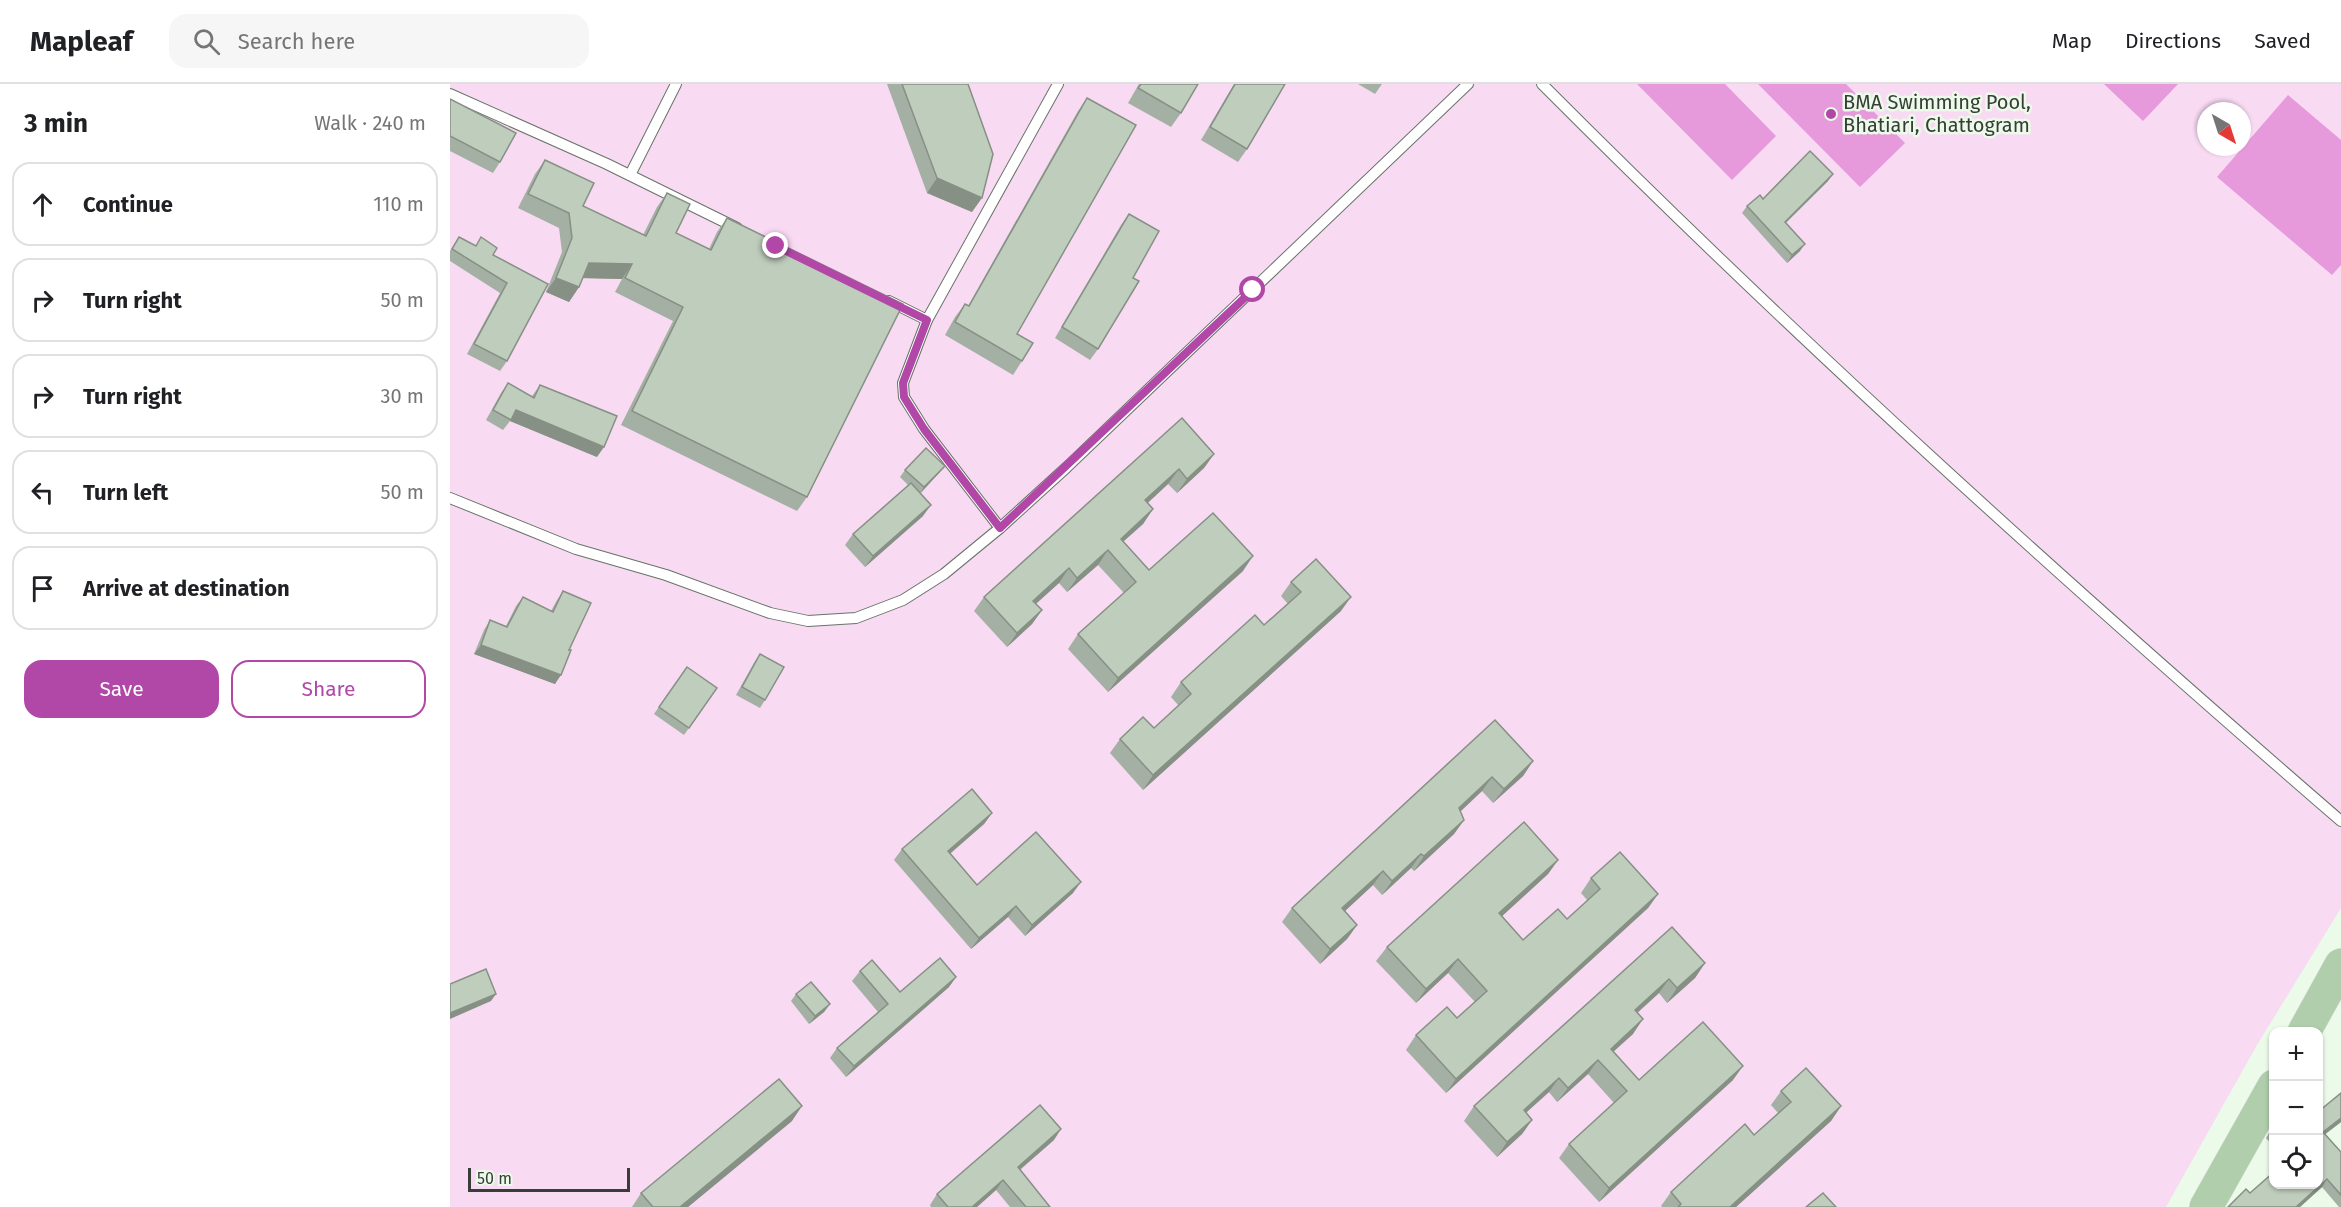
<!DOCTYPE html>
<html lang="en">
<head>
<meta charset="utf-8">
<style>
  body { margin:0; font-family:"Fira Sans",sans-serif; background:#f6f6f6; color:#202124 }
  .controls { position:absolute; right:18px; bottom:18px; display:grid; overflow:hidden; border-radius:12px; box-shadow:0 2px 4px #0004 }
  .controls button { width:54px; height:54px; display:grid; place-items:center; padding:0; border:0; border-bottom:2px solid #e0e0e0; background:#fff; color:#202124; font:30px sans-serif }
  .compass { position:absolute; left:1747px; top:18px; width:54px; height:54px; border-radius:50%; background:#fff; box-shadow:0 2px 4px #0004; rotate:141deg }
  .scale { position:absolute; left:18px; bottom:15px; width:162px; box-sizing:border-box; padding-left:6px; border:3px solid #383e37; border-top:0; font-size:16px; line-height:21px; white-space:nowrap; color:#383e37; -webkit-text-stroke:4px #ebfae9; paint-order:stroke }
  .stop { position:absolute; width:18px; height:18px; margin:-14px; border:4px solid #b147a7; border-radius:50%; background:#fff }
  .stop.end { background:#b147a7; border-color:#fff; box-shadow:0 2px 6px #0008 }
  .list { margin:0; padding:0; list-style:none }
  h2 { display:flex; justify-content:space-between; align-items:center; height:78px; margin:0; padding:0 24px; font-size:26px }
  h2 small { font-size:20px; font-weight:400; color:#757577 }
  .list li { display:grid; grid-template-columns:39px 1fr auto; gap:18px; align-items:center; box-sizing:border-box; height:84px; margin:0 12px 12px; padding:0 12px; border:2px solid #e0e0e0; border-radius:18px }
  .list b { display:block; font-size:22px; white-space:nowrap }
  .list em { font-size:20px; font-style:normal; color:#757577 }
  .actions { display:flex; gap:12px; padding:18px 24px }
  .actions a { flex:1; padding:14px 0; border:2px solid #b147a7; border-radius:18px; text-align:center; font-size:21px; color:#b147a7 }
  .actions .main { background:#b147a7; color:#fff }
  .icon { flex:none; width:33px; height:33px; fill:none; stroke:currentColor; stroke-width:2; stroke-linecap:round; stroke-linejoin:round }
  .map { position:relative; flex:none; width:1891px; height:1123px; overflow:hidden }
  header { display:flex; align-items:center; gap:36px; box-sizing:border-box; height:84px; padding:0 30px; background:#fff; border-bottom:2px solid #e0e0e0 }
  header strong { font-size:28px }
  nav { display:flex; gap:33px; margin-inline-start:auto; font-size:21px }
  .search { width:420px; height:54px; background:#f6f6f6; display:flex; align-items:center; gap:15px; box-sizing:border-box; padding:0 21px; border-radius:18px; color:#757577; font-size:22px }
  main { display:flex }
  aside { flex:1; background:#fff }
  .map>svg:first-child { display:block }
</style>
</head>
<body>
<header>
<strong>Mapleaf</strong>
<div class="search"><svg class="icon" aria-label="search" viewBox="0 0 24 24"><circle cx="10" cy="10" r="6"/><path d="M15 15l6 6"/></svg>Search here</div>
<nav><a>Map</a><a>Directions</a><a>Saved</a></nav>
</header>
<main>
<aside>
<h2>3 min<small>Walk · 240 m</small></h2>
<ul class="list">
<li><svg class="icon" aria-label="ahead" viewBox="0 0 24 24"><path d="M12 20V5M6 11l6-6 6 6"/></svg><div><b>Continue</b></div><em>110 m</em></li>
<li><svg class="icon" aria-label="right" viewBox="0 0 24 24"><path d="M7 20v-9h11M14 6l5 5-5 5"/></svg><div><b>Turn right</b></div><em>50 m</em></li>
<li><svg class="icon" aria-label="right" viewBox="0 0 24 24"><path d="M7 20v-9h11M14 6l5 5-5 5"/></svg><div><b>Turn right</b></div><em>30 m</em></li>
<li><svg class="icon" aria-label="left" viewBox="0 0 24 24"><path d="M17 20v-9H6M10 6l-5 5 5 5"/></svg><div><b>Turn left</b></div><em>50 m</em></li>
<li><svg class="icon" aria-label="arrive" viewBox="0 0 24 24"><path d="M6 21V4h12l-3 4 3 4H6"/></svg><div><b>Arrive at destination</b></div></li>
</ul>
<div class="actions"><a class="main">Save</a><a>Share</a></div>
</aside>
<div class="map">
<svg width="1891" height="1123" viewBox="0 0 1891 1123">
  <rect width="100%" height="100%" fill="#ebfae9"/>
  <path fill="#f8daf3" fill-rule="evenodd" d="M 0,0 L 1891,0 L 1891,824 L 1807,961 L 1716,1123 L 0,1123 ZM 1756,27 L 1792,27 L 1792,63 L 1756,63 Z"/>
  <g fill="#e699db">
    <polygon points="1187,0 1275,0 1326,52 1282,96"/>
    <polygon points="1308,0 1396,0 1455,59 1410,103"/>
    <polygon points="1654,0 1728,0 1693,37"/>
    <polygon points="1838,11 1891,56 1891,181 1882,191 1767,93"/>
  </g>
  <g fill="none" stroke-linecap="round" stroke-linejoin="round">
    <defs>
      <g id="service">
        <path d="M 1092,0 C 1348,257 1617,500 1891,737"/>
        <polyline points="0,10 157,80 287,144"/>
        <polyline points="180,91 226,0"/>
        <polyline points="439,217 477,236 608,0"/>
        <polyline points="477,236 453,299 454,313 474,345 550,444"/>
        <polyline points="0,414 126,465 216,491 320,529 358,537 406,534 453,516 494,490 550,444 617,383 1018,0"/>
      </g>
      <g id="primary">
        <polyline points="1854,948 1891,881"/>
        <polyline points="1756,1123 1824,1002"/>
      </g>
    </defs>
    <use href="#service" stroke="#677465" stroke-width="12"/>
    <use href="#primary" stroke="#dfe0df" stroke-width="34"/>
    <use href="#service" stroke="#fff" stroke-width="10"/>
    <use href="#primary" stroke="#b0cdac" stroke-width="33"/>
  </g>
  <g fill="#a4b0a3">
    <polygon points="437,0 518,0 522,128 477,109"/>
    <polygon points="689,0 748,0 731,29 721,43 678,19"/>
    <polygon points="784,0 835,0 797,65 788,78 751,56"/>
    <polygon points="908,0 932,0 925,10"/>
    <polygon points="637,14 567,250 572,277 563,291 495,251 505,233 515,220 518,222 628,27"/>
    <polygon points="0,15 50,78 43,89 0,67"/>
    <polygon points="95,76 133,122 193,151 207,123 217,109 226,149 259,165 267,148 277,134 357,413 347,427 171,341 223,237 165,208 172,195 133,194 129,203 119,218 96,208 112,168 109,144 68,124 85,90"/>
    <polygon points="1378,97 1336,139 1350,167 1337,179 1292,129 1297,122 1313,115"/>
    <polygon points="679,130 683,194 648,265 640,276 605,254 671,141"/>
    <polygon points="9,153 98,200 57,277 50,287 17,270 50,209 0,177 0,167"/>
    <polygon points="58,299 82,312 90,301 147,373 60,337 53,346 36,336 51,309"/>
    <polygon points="732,334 764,370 754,384 727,409 718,400 697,419 703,425 693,440 673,458 699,486 793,487 658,608 618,565 628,550 674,509 648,481 617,508 609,499 586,520 592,526 582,540 557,563 524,527 534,513"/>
    <polygon points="495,382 489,389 470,409 473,432 415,483 395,461 403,450 458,401 450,393 455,386"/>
    <polygon points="841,498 891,527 693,706 660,669 670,655 704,644 729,622 721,613 731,598 814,541 838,520 831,512"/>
    <polygon points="113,507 119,566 105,600 24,570 34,546 40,536 56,542 66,522 73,513 101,527 107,516"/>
    <polygon points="310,570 315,616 310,624 286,611 305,577"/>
    <polygon points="237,583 267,604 234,651 204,630"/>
    <polygon points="1045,636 1083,677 1073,692 1043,719 1032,707 1010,728 1014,736 1004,750 964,787 961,784 932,811 923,801 895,827 907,841 897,855 870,880 832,838 842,824"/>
    <polygon points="542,729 534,740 500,770 527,801 623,809 575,852 558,833 521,865 444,776 452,765"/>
    <polygon points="1108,776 1098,790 1052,832 1073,856 1117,835 1138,817 1131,809 1141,794 1208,810 1198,824 996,1009 956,966 966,951 1007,934 1025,918 998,889 966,919 926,877 937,863"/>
    <polygon points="1222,843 1255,879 1245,894 1217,919 1209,909 1187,929 1183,950 1163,967 1189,996 1283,996 1149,1118 1109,1074 1119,1060 1164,1019 1138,990 1107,1018 1099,1008 1076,1029 1082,1036 1072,1050 1047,1073 1014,1037 1024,1022"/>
    <polygon points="410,887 450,908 506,893 499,903 396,993 380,974 387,964 428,928 402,897"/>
    <polygon points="346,910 380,920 374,928 359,940 341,917"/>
    <polygon points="1331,1007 1391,1022 1381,1037 1286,1123 1212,1123 1211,1122 1221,1108 1304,1051 1328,1029 1321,1021"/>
    <polygon points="1891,1009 1891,1038 1875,1050 1891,1068 1891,1123 1889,1123 1872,1103 1850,1123 1778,1123 1800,1109 1824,1101 1869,1027"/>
    <polygon points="342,1037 238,1123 182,1123 191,1109"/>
    <polygon points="1824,1041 1824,1063 1816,1054"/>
    <polygon points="604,1056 570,1086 600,1123 560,1123 546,1106 527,1123 481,1123 480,1121 487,1110"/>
  </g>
  <g fill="#869084">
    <polygon points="1383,90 1378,97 1329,145 1335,138"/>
    <polygon points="487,94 532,114 522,128 477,109"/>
    <polygon points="1355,160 1350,167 1337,179 1342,171"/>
    <polygon points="139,179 182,180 172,195 129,194"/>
    <polygon points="106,194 129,203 119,218 96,208"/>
    <polygon points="66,326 154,363 147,373 60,337"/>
    <polygon points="764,370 754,384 727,409 737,395"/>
    <polygon points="495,382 489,389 469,411 474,403"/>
    <polygon points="729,385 718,400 685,431 695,416"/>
    <polygon points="481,421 473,432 415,483 423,472"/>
    <polygon points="703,425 693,440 660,469 671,455"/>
    <polygon points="658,466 648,481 617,508 627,494"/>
    <polygon points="803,472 793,487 658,608 668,594"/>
    <polygon points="619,484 609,499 573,531 583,517"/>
    <polygon points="901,513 891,527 693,706 703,691"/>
    <polygon points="592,526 582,540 557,563 567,549"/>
    <polygon points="31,561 111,591 105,600 24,570"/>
    <polygon points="1083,677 1073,692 1043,719 1054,705"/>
    <polygon points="1042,693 1032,707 999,738 1009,724"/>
    <polygon points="542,729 534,740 490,778 498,767"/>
    <polygon points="1014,736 1004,750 964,787 974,772"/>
    <polygon points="971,770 961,784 932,811 942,797"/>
    <polygon points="1108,776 1098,790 1039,844 1049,829"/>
    <polygon points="933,787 923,801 882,839 892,824"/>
    <polygon points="631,798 623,809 575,852 582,841"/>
    <polygon points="1208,810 1198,824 996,1009 1006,995"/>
    <polygon points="566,822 558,833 521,865 529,854"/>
    <polygon points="907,841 897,855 870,880 880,865"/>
    <polygon points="1008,875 998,889 966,919 976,905"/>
    <polygon points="1255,879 1245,894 1217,919 1227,904"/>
    <polygon points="506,893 499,903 396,993 404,982"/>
    <polygon points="1219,895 1209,909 1175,940 1185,926"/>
    <polygon points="46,910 41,917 0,935 0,929"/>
    <polygon points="380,920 374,928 359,940 365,932"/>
    <polygon points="1193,935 1183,950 1151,979 1161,965"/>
    <polygon points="1148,976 1138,990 1107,1018 1118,1004"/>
    <polygon points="1293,982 1283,996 1149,1118 1159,1104"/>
    <polygon points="1109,994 1099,1008 1063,1040 1074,1026"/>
    <polygon points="352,1022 342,1037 238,1123 230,1123"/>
    <polygon points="1391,1022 1381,1037 1286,1123 1280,1123"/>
    <polygon points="1891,1034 1891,1038 1869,1055 1873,1048"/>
    <polygon points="1082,1036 1072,1050 1047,1073 1057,1058"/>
    <polygon points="611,1045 604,1056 560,1094 568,1083"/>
    <polygon points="1877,1095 1872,1103 1850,1123 1846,1123"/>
    <polygon points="553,1096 546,1106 527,1123 522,1123"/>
  </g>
  <g fill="#bfcdbd" stroke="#869084" stroke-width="1.5">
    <polygon points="452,0 518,0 543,70 532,114 487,94"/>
    <polygon points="691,0 748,0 731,29 688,4"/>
    <polygon points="785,0 835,0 797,65 760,43"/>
    <polygon points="637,14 686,41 567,250 583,259 572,277 505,238 515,220 519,222"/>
    <polygon points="0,15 66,49 50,78 0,52"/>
    <polygon points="1360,67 1383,90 1335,138 1355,160 1342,171 1297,122 1310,111 1313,115"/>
    <polygon points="95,76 144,99 133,122 196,152 217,109 240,120 226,149 261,166 277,134 453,220 357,413 182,327 233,223 175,194 182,180 139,179 129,203 106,194 122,154 119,129 78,110"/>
    <polygon points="679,130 709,147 683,194 689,197 648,265 612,243"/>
    <polygon points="9,153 26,162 31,153 47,164 43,171 98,200 57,277 24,260 57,199 2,165"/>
    <polygon points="58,299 84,314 90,301 167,332 154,363 66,326 61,336 43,326"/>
    <polygon points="732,334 764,370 737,395 729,385 695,416 703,425 671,455 699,486 763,429 803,472 668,594 628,550 686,498 658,466 627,494 619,484 583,517 592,526 567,549 534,513"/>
    <polygon points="476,364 495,382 474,403 455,386"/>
    <polygon points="461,399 481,421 423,472 403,450"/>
    <polygon points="866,475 901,513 703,691 670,655 693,633 704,644 741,610 731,598 805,531 814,541 851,508 841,498"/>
    <polygon points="113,507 141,519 119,566 121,566 111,591 31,561 40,536 57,543 73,513 103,528"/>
    <polygon points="310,570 334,583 315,616 292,603"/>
    <polygon points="237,583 267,604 239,644 209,623"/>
    <polygon points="1045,636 1083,677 1054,705 1042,693 1009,724 1014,736 974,772 971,770 942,797 933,787 892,824 907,841 880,865 842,824"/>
    <polygon points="522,705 542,729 498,767 527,801 586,748 631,798 582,841 566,822 529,854 452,765"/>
    <polygon points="1074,738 1108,776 1049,829 1073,856 1108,825 1117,835 1150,805 1141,794 1170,768 1208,810 1006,995 966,951 997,923 1007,934 1037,907 1008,875 976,905 937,863"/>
    <polygon points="1222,843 1255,879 1227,904 1219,895 1185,926 1193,935 1161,965 1189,996 1253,938 1293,982 1159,1104 1119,1060 1177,1007 1148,976 1118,1004 1109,994 1074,1026 1082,1036 1057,1058 1024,1022"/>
    <polygon points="490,874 506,893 404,982 387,964 438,920 410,887 422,876 450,908"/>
    <polygon points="36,885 46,910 0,929 0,900"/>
    <polygon points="361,898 380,920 365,932 346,910"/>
    <polygon points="1356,984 1391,1022 1280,1123 1228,1123 1231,1120 1221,1108 1295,1040 1304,1051 1341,1018 1331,1007"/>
    <polygon points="329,995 352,1022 230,1123 203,1123 191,1109"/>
    <polygon points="1891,1009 1891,1034 1873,1048 1891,1068 1891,1111 1877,1095 1846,1123 1778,1123 1796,1105 1800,1109 1824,1088 1824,1101 1869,1101 1869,1027"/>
    <polygon points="590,1021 611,1045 568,1083 600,1123 576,1123 553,1096 522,1123 498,1123 487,1110"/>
    <polygon points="1373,1109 1386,1123 1356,1123"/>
  </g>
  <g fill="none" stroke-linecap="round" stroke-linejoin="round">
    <polyline stroke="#b147a7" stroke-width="8" points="326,162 477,236 453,299 454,313 474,345 550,444 803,206"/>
  </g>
  <circle fill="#b147a7" stroke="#ebfae9" stroke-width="2" cx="1381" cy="30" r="6"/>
  <g text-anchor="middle" stroke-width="5" stroke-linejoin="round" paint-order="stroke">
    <g font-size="20" fill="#383e37" stroke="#ebfae9" text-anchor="start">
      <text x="1393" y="25">BMA Swimming Pool,<tspan x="1393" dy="23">Bhatiari, Chattogram</tspan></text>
    </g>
  </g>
</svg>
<div class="controls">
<button>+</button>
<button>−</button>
<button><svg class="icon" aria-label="locate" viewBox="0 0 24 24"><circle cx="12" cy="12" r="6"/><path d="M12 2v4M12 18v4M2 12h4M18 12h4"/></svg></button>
</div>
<svg class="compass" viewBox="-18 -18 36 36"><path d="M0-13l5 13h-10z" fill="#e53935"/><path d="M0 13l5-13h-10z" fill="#757577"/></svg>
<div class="scale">50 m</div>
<div class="stop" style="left:803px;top:206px"></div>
<div class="stop end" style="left:326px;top:162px"></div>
</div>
</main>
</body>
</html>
